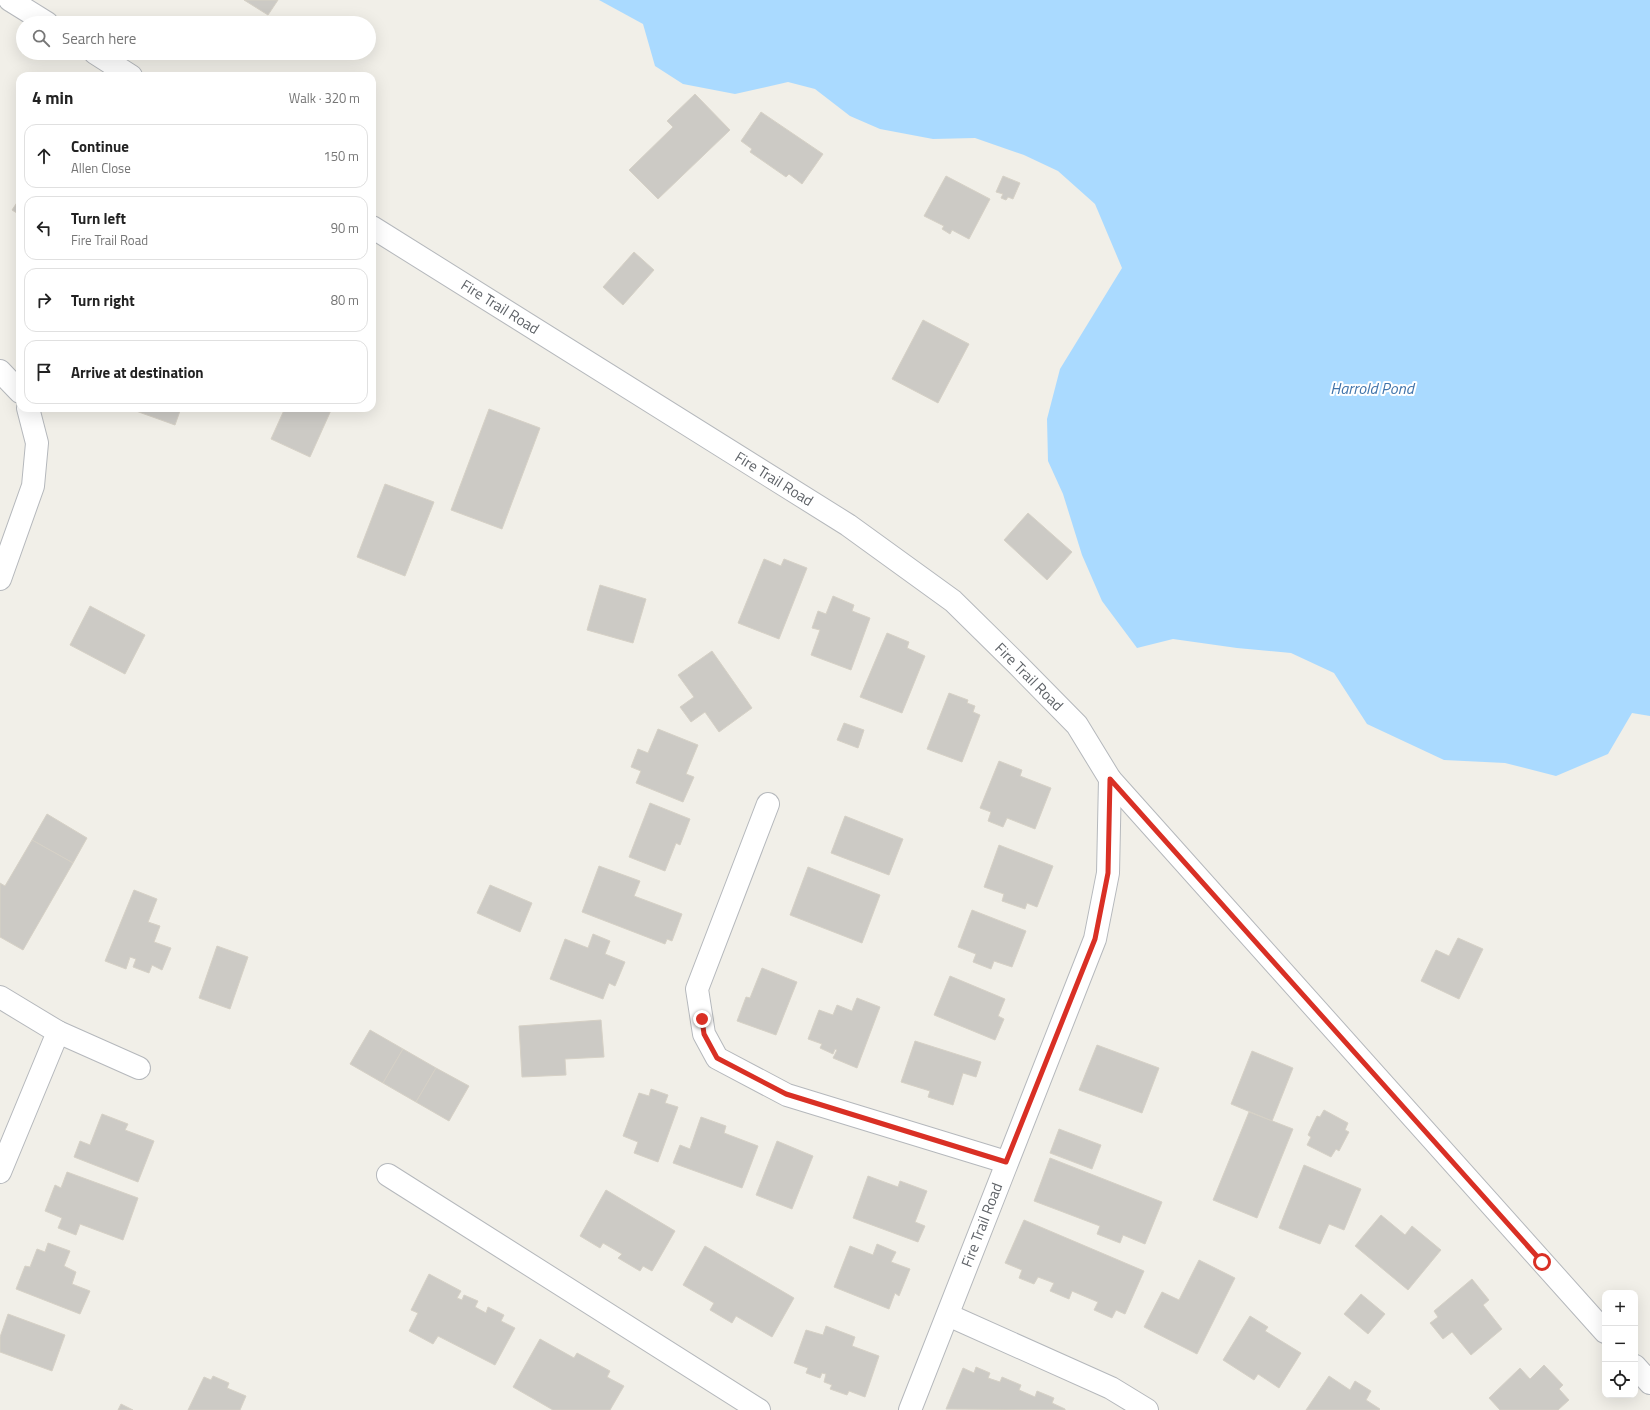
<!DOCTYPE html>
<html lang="en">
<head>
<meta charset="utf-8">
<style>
  body { margin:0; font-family:"Titillium Web",sans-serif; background:#f6f6f6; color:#222 }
  .controls { position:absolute; right:12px; bottom:12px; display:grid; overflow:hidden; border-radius:8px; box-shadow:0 4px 16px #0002 }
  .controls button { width:36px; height:36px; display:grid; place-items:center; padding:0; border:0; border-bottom:1px solid #e0e0e0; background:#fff; color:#222; font:20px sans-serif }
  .stop { position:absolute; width:12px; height:12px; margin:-9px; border:3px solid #d93025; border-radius:50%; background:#fff }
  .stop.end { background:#d93025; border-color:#fff; box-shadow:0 1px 4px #0008 }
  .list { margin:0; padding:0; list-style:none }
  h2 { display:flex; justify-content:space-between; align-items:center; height:52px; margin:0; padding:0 16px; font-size:17px }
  h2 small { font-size:13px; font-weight:400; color:#767676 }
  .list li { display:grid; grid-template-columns:26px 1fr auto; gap:12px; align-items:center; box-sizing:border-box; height:64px; margin:0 8px 8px; padding:0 8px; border:1px solid #e0e0e0; border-radius:12px }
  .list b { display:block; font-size:15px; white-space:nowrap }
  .list p { margin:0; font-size:13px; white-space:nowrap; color:#767676 }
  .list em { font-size:13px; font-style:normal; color:#767676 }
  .icon { flex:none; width:22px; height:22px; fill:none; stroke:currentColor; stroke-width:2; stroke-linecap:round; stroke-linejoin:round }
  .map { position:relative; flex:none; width:1650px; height:1410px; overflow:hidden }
  .search { position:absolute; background:#fff; box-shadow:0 4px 16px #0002; left:16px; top:16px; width:360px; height:44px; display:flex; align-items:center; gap:10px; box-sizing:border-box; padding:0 14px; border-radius:22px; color:#767676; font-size:15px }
  .panel { position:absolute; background:#fff; box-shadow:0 4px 16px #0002; left:16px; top:72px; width:360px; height:340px; border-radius:12px }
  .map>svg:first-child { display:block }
</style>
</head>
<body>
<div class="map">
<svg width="1650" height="1410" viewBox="0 0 1650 1410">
  <rect width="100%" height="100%" fill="#f1efe8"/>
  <polygon fill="#aadaff" points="599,0 1650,0 1650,716 1632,713 1608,754 1556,776 1505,763 1444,760 1367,724 1334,673 1291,653 1237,648 1173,639 1137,648 1102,601 1082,555 1063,494 1048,461 1047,419 1060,369 1122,268 1095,204 1058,171 1024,155 975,138 933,139 880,129 850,116 815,89 788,82 735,94 683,84 655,66 643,24"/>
  <g fill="#cccac5" stroke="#d6d1c6">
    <polygon points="244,0 278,0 268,15"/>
    <polygon points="695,94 730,130 658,199 629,170 673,127 667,121"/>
    <polygon points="761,112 823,154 802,184 789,174 786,177 750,152 752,149 741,141"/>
    <polygon points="946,176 990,199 969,239 952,230 950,234 942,229 944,226 924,216"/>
    <polygon points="1003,176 1020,183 1013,199 1008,197 1006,200 1001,198 1003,194 996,192"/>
    <polygon points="20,198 20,215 12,210"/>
    <polygon points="634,252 654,270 623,305 603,287"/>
    <polygon points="923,320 969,344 938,403 892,379"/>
    <polygon points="138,408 181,408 175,425 136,411"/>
    <polygon points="285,408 332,408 310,457 271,439"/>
    <polygon points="489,409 540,428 502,529 451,510"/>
    <polygon points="385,484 434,502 405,576 357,557"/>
    <polygon points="1028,513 1072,552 1047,580 1004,540"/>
    <polygon points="764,559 781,566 784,559 807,568 779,639 738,623"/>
    <polygon points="600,585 646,599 633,643 587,630"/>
    <polygon points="833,596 854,605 852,611 870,618 851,670 811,655 820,630 812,628 818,611 826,614"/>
    <polygon points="90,606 145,635 125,674 70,645"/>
    <polygon points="887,633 909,642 907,648 925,656 902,713 860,697"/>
    <polygon points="712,651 752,708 719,732 705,712 691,722 680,707 694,697 678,675"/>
    <polygon points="949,693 968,700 967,703 975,706 973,712 980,715 962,762 927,749"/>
    <polygon points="844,723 864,730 858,748 837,740"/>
    <polygon points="658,729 698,745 686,774 694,777 683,802 636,783 641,771 631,767 638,749 648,753"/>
    <polygon points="999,761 1022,770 1020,776 1051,788 1035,829 1007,818 1003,827 988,821 991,812 980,808"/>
    <polygon points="650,803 690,819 680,845 676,843 665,871 629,857"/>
    <polygon points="47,814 87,838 73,863 32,840"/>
    <polygon points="845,816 903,839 889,875 831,853"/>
    <polygon points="32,840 73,863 23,950 0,937 0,883 5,886"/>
    <polygon points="999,845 1053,866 1037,907 1027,903 1025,909 1002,901 1004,894 984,887"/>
    <polygon points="599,866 640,881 634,896 682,914 672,941 667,939 665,944 582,912"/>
    <polygon points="808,867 880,895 862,943 790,915"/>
    <polygon points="490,885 532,903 520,932 477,913"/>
    <polygon points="134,890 157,899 148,922 160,926 154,942 171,948 162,970 152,965 149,973 133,967 136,959 130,957 126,969 105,961"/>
    <polygon points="972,910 1026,931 1012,967 994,961 991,969 973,962 976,954 958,947"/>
    <polygon points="593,934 610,941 605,954 625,962 615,986 609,983 603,999 550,979 565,939 588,948"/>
    <polygon points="1458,938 1483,949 1459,999 1421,981 1436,950 1449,956"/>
    <polygon points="217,946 248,957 230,1009 199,998"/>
    <polygon points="762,968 797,982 776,1035 737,1021 746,997 750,998"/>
    <polygon points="950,976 1005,999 998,1016 1004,1019 995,1040 934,1015"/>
    <polygon points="857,998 880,1007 857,1068 833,1058 837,1050 835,1049 833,1054 820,1048 822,1044 808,1039 819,1010 833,1015 837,1005 852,1011"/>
    <polygon points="601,1020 604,1057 565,1059 566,1075 522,1077 519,1026"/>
    <polygon points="370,1030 403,1049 383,1083 350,1064"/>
    <polygon points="915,1041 981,1062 976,1077 963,1073 953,1105 928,1097 930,1091 901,1082"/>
    <polygon points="1097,1045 1159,1068 1142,1113 1079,1090"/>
    <polygon points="403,1049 436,1068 416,1102 383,1083"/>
    <polygon points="1252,1051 1293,1068 1272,1121 1231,1104"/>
    <polygon points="436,1068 469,1086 449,1121 416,1102"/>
    <polygon points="651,1089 668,1095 665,1103 678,1107 658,1162 634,1153 638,1142 623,1136 639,1093 649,1096"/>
    <polygon points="1324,1110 1348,1123 1345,1130 1349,1132 1339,1151 1336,1149 1331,1157 1307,1145 1311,1137 1308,1135 1317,1116 1320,1117"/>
    <polygon points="1249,1112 1293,1129 1257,1218 1213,1200"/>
    <polygon points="102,1114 128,1124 125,1130 154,1141 138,1182 74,1157 80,1141 90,1145"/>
    <polygon points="701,1117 726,1126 724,1133 758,1146 742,1188 673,1163 680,1145 690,1149"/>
    <polygon points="1059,1129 1101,1145 1092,1169 1050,1153"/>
    <polygon points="777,1141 813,1156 792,1209 756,1195"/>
    <polygon points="1050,1158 1162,1202 1145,1244 1123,1235 1120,1243 1097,1234 1100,1226 1034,1201"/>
    <polygon points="1304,1165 1361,1189 1344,1230 1329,1224 1320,1244 1279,1228"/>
    <polygon points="67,1172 138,1198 123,1240 80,1224 76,1235 58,1228 62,1218 45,1211 55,1185 61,1188"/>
    <polygon points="868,1176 898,1187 900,1181 927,1191 915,1222 925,1226 918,1242 853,1218"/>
    <polygon points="606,1190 675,1231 652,1271 643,1266 640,1271 618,1258 622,1254 603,1243 600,1248 580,1236"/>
    <polygon points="1381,1215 1405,1235 1412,1226 1441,1250 1408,1290 1355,1246"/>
    <polygon points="1024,1220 1144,1271 1125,1314 1116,1310 1112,1318 1094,1310 1098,1302 1072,1291 1069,1299 1050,1291 1054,1283 1038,1277 1034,1284 1019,1278 1022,1270 1005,1263"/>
    <polygon points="48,1243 70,1251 64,1266 76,1272 72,1284 90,1291 80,1314 16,1289 25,1266 30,1267 37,1249 45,1252"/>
    <polygon points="877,1244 896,1252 891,1262 910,1269 899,1296 895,1293 889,1309 834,1287 850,1246 873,1255"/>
    <polygon points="705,1246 794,1298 772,1337 736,1316 732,1323 710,1310 714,1303 683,1285"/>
    <polygon points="1199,1260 1235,1278 1197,1354 1144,1327 1162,1292 1179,1300"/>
    <polygon points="429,1274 461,1291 457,1298 462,1300 464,1295 478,1301 475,1307 486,1313 488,1307 504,1315 501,1321 515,1328 495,1365 438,1336 433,1344 409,1331 418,1313 411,1310"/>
    <polygon points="1472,1279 1489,1300 1483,1305 1502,1329 1471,1355 1452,1332 1443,1339 1430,1323 1438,1317 1434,1311"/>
    <polygon points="1361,1294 1385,1314 1368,1334 1344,1314"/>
    <polygon points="8,1314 65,1335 52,1371 0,1352 0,1337"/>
    <polygon points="1250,1316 1268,1327 1265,1331 1301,1353 1279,1388 1258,1374 1254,1380 1223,1360"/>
    <polygon points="826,1326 855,1337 852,1346 879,1356 865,1397 849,1391 847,1395 830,1389 832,1385 824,1382 826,1374 822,1373 820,1378 806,1373 808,1368 794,1363 806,1330 823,1335"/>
    <polygon points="540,1339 574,1358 577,1353 610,1371 607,1377 624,1386 610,1410 553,1410 513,1387"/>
    <polygon points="1544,1365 1563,1385 1559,1389 1569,1400 1558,1410 1500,1410 1489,1398 1520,1368 1530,1379"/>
    <polygon points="976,1367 990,1373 988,1378 1000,1382 1002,1377 1021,1385 1019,1390 1035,1397 1037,1391 1054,1398 1052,1403 1065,1409 1065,1410 946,1409 963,1368 974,1373"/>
    <polygon points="213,1376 229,1383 227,1388 246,1396 240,1410 188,1410 204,1377 211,1380"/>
    <polygon points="1329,1376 1350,1390 1355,1381 1371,1391 1366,1400 1380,1409 1379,1410 1306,1410"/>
    <polygon points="121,1404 133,1410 118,1410"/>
  </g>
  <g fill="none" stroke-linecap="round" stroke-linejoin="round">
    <defs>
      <g id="minor">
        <polyline points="0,371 20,392"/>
        <polyline points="0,579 33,486 37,443 28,408"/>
        <polyline points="1110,779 1605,1332"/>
        <polyline points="768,804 697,989 704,1034 717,1058 787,1095 1006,1162"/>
        <polyline points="0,997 58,1032 0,1172"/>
        <polyline points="58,1032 139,1068"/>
        <polyline points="388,1175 759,1410"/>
        <polyline points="948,1315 1111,1388 1147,1410"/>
        <polyline points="1635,1366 1650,1383"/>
      </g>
      <g id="tertiary">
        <polyline points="10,0 47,23"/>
        <polyline points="95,53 131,76"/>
        <polyline points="372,227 848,525 953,601 1018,665 1077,725 1110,779 1108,873 1095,939 910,1410"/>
      </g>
    </defs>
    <use href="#minor" stroke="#b5b8bc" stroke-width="24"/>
    <use href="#tertiary" stroke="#b5b8bc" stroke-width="24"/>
    <use href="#minor" stroke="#fff" stroke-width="22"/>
    <use href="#tertiary" stroke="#fff" stroke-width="22"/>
  </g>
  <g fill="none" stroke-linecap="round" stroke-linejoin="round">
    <polyline stroke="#d93025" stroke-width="5" points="702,1019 704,1034 717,1058 786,1094 1006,1162 1095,939 1108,873 1110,779 1542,1262"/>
  </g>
  <g text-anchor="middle" stroke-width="4" stroke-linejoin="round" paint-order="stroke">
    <g font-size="15" fill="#5f6368" stroke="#fff">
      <text transform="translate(500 307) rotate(32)" y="5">Fire Trail Road</text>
      <text transform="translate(774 479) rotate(32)" y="5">Fire Trail Road</text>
      <text transform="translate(1029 677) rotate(45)" y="5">Fire Trail Road</text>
      <text transform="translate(982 1225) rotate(-69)" y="5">Fire Trail Road</text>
    </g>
    <g font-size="16" font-style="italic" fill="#4174aa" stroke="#fff">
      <text x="1372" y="394">Harrold Pond</text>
    </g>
  </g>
</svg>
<div class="controls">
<button>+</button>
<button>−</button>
<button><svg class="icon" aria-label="locate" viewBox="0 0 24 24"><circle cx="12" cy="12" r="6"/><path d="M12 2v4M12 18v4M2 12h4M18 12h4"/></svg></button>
</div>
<div class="stop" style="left:1542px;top:1262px"></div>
<div class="stop end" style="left:702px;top:1019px"></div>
<div class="search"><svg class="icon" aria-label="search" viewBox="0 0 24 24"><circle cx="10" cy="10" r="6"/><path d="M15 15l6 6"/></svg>Search here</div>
<section class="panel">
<h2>4 min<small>Walk · 320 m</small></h2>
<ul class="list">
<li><svg class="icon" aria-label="ahead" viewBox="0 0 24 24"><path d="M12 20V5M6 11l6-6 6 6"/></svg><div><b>Continue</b><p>Allen Close</p></div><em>150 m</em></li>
<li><svg class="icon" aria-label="left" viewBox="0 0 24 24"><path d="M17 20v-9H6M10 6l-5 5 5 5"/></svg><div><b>Turn left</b><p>Fire Trail Road</p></div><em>90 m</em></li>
<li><svg class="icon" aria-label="right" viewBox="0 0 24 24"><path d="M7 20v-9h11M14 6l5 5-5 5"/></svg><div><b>Turn right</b></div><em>80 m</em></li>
<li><svg class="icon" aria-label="arrive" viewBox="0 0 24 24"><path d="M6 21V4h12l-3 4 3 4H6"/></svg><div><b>Arrive at destination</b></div></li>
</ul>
</section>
</div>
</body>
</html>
